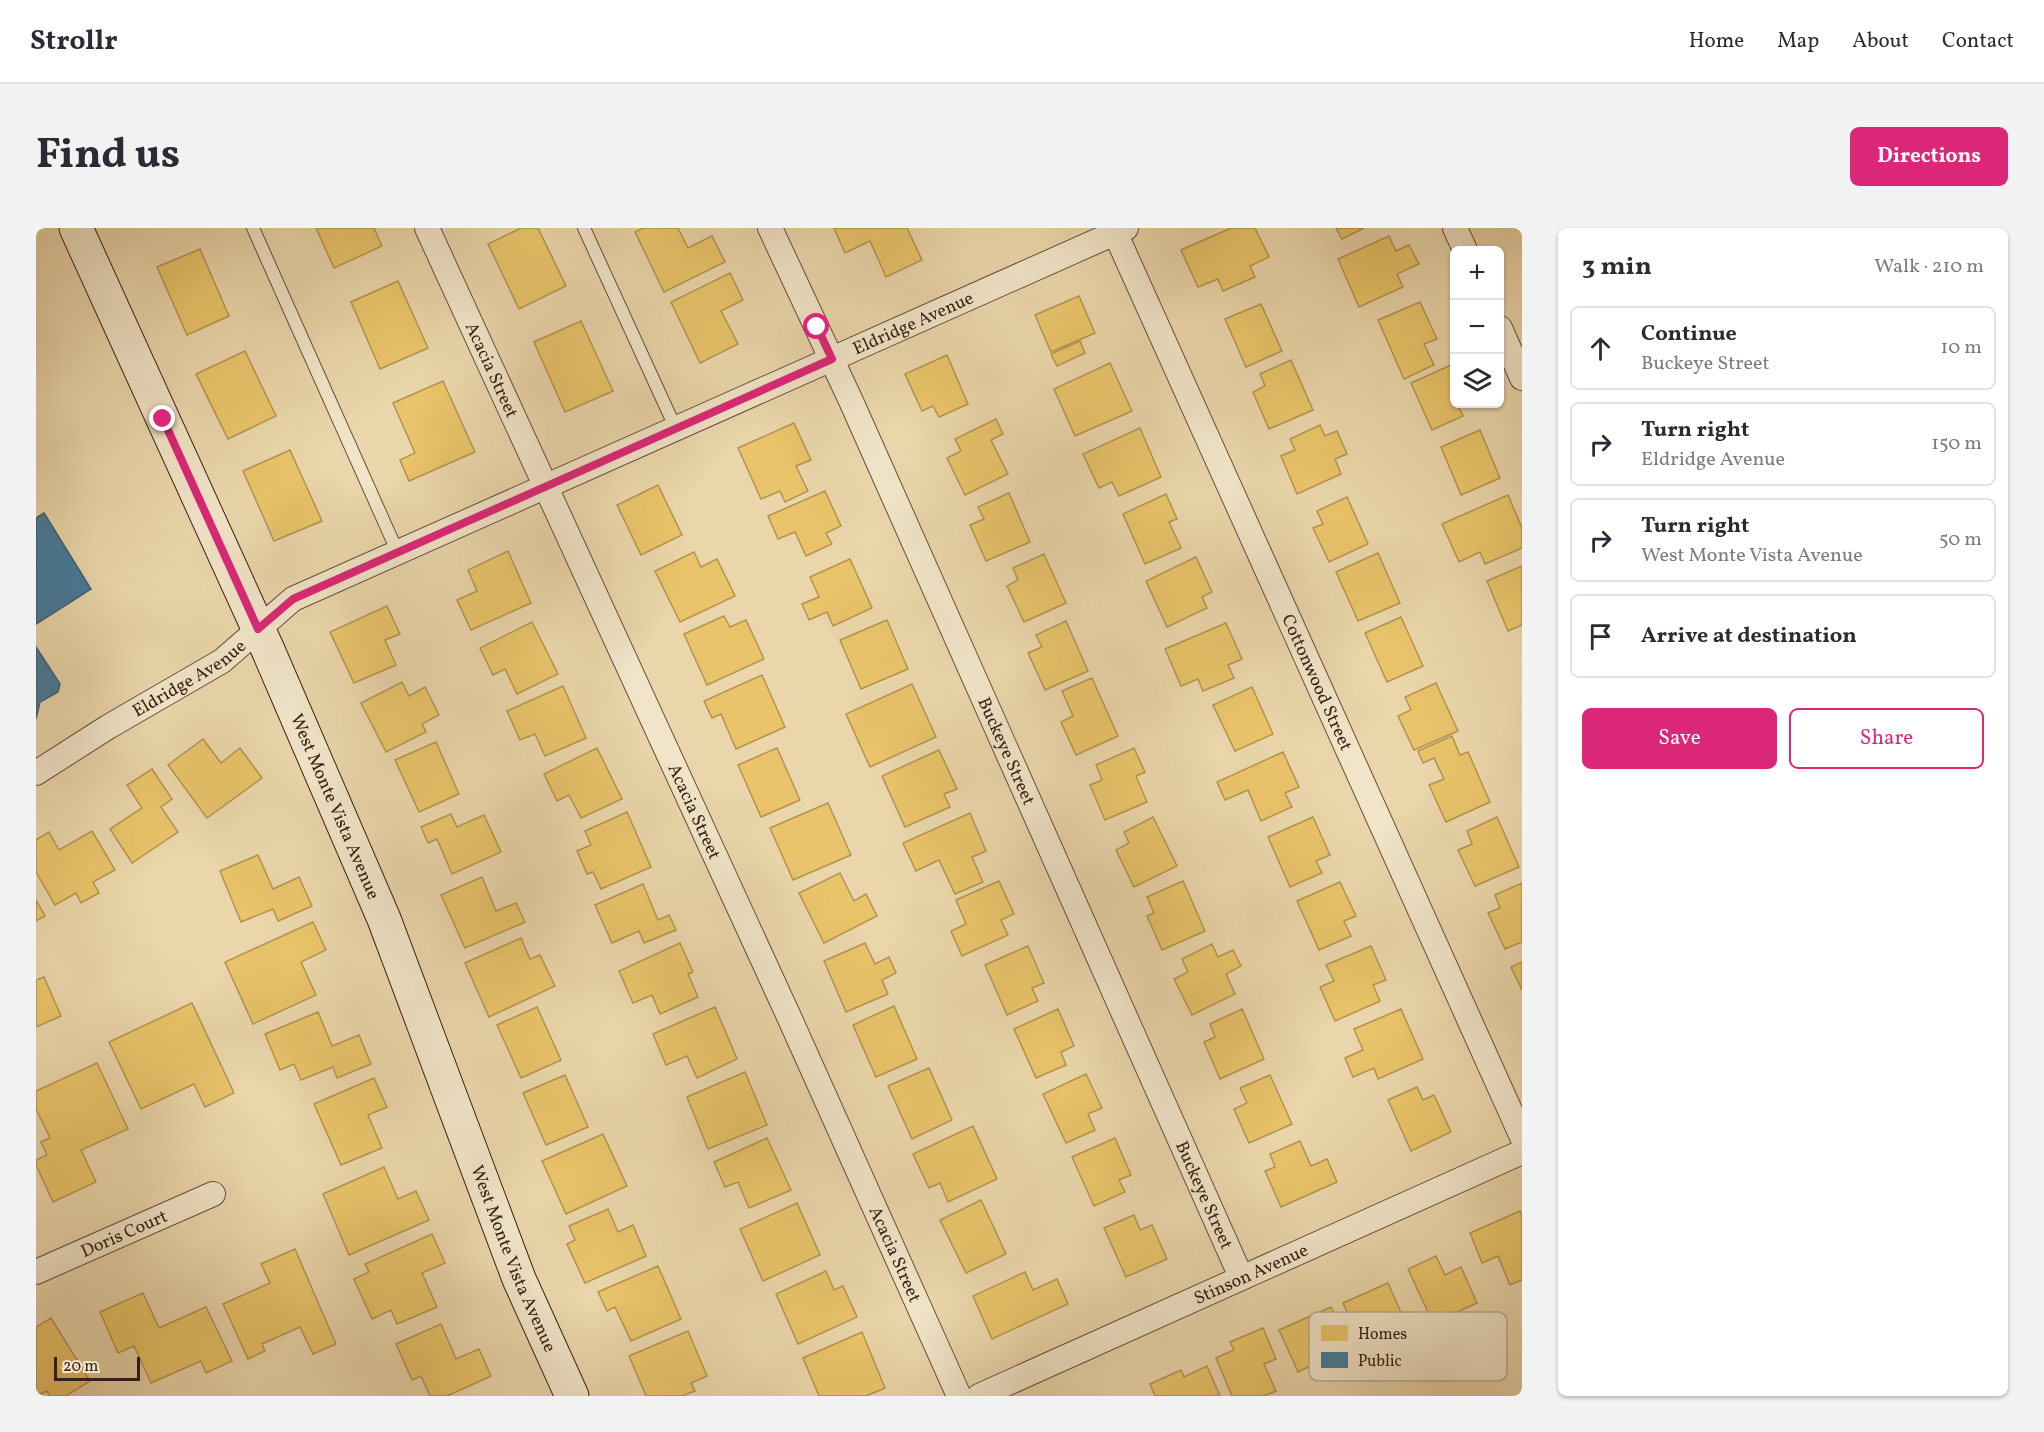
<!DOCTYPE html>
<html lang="en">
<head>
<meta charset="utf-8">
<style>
  body { margin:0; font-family:Vollkorn,serif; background:#f2f2f3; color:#2b2b33 }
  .controls { position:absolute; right:18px; top:18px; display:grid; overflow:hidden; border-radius:9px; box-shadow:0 2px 4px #0004 }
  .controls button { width:54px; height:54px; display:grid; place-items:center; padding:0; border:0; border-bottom:2px solid #e1e1e2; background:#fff; color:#2b2b33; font:30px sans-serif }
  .scale { position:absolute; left:18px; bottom:15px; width:86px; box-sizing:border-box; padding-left:6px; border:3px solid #372112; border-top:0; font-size:16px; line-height:21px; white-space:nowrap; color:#372112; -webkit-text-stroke:4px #f1e4c8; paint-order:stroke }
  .stop { position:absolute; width:18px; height:18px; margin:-14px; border:4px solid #db2777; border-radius:50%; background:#fff }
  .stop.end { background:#db2777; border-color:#fff; box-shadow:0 2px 6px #0008 }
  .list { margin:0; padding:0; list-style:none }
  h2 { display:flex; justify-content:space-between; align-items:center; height:78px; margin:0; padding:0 24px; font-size:26px }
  h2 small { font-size:20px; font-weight:400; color:#7c7c81 }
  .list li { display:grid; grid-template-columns:39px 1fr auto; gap:18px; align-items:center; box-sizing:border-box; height:84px; margin:0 12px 12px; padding:0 12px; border:2px solid #e1e1e2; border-radius:9px }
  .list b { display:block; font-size:22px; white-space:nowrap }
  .list p { margin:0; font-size:20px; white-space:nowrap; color:#7c7c81 }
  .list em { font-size:20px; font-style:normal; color:#7c7c81 }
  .actions { display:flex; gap:12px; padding:18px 24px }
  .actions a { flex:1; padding:14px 0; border:2px solid #db2777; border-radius:9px; text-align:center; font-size:21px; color:#db2777 }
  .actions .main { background:#db2777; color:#fff }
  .icon { flex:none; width:33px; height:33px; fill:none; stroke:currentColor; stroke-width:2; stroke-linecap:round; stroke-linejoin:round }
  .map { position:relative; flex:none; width:1486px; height:1168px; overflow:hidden; border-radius:9px }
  header { display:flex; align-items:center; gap:36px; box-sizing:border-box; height:84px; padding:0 30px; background:#fff; border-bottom:2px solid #e1e1e2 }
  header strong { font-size:28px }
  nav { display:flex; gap:33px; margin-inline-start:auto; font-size:21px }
  .intro { display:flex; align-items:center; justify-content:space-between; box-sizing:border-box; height:144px; padding:0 36px }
  h1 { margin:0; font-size:42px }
  .button { padding:15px 27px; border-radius:9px; background:#db2777; color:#fff; font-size:21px; font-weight:700 }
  main { display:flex; gap:36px; padding:0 36px }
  aside { flex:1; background:#fff; border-radius:9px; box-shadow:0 2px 4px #0004 }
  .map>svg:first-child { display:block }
</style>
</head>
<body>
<header>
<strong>Strollr</strong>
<nav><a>Home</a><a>Map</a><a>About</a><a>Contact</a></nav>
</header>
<div class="intro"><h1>Find us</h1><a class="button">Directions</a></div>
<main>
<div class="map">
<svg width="1486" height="1168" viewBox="0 0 1486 1168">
  <rect width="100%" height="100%" fill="#ead6aa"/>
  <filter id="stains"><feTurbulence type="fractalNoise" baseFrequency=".00333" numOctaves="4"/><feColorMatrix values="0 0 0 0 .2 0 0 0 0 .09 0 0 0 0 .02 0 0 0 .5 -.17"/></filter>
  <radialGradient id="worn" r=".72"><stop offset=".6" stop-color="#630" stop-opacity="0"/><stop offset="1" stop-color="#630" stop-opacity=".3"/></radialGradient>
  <g fill="#e9c46a" stroke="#b49350" stroke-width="1.5">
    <polygon points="280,0 338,0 346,18 298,40"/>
    <polygon points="485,0 502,0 530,58 483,81 452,16"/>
    <polygon points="607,0 642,0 652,20 676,8 689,34 628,64 599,4"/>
    <polygon points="798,0 871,0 886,32 850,49 834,13 809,25"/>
    <polygon points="1195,0 1219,0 1233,29 1214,38 1219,49 1187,63 1182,51 1162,59 1145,22"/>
    <polygon points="1300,0 1328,0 1306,11"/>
    <polygon points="1353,8 1360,23 1373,17 1383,36 1361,46 1367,59 1323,79 1302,31"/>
    <polygon points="164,21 193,88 151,107 121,39"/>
    <polygon points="694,45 707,72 685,83 702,116 664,135 635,74"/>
    <polygon points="362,53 392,120 344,141 315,74"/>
    <polygon points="1043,68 1059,105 1015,124 999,87"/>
    <polygon points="1384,74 1401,111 1388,116 1398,137 1368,151 1342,92"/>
    <polygon points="1225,76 1246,123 1210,139 1189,91"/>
    <polygon points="545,93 577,163 529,184 498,114"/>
    <polygon points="1044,113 1049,125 1021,138 1015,126"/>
    <polygon points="209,123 240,188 192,211 160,146"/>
    <polygon points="911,127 932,176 903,189 897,178 886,183 869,146"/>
    <polygon points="1255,132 1277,182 1233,201 1217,164 1229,158 1224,146"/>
    <polygon points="1074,135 1096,183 1039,208 1018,161"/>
    <polygon points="1415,137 1418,144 1418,176 1423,176 1421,176 1427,188 1396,202 1375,155"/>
    <polygon points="407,153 439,224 373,253 364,232 379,225 357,175"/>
    <polygon points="960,191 967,206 955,212 972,246 929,267 911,230 925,223 919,211"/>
    <polygon points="758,195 775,232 760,238 772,263 749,274 744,263 725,271 702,220"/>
    <polygon points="1284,197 1289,208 1301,203 1311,226 1299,231 1305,246 1261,266 1245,228 1259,222 1254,211"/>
    <polygon points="1104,200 1125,249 1083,268 1076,254 1063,260 1047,226"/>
    <polygon points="1444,202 1464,250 1425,267 1405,219"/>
    <polygon points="254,222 286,293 238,313 207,243"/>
    <polygon points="622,257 646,307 605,327 581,277"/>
    <polygon points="789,263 805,298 790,305 796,316 770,328 759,304 742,311 732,288"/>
    <polygon points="973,265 994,314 950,333 934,297 948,291 942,279"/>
    <polygon points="1130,266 1141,291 1133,294 1145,320 1109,336 1087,286"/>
    <polygon points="1472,267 1486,300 1486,320 1449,336 1444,324 1423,334 1406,296"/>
    <polygon points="1311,269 1332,316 1293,334 1277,300 1287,296 1281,283"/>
    <polygon points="472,323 495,375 435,402 421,372 441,363 432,342"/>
    <polygon points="658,324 665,339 681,331 699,368 644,394 619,343"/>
    <polygon points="1342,325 1364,375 1322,393 1300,344"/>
    <polygon points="1008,326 1030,375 988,394 971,358 982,352 977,340"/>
    <polygon points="1160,329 1176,364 1166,369 1171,380 1131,399 1110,353"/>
    <polygon points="814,331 836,380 797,398 791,384 773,392 766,376 783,369 774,349"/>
    <polygon points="1486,338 1486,397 1472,403 1451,353"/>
    <polygon points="351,378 364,406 349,412 360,437 318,455 294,404"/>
    <polygon points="688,388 694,399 710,392 728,431 671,457 648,406"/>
    <polygon points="1365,389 1387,438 1351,454 1329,405"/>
    <polygon points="851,392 872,441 825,461 804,412"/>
    <polygon points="1030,393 1052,443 1009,462 992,425 1006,419 1000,407"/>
    <polygon points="496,394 522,446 481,466 469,441 457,447 444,420"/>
    <polygon points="1190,395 1206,431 1192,437 1198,450 1167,463 1162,451 1145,458 1129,421"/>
    <polygon points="726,447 749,499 700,521 685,486 676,490 668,473"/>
    <polygon points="1056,450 1082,508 1040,527 1025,494 1037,488 1026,463"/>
    <polygon points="366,454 373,468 389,459 403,487 386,496 390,504 350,524 325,475"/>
    <polygon points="1400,455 1422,503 1378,522 1362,488 1375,482 1369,469"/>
    <polygon points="876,456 900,509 834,539 810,486"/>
    <polygon points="527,458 550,510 509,528 499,506 484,512 471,483"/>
    <polygon points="1216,459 1237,506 1199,523 1177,477"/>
    <polygon points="1416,508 1424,527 1432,524 1454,574 1410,594 1393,557 1408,551 1398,530 1387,535 1382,523"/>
    <polygon points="167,511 185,535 204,520 226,550 171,590 132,537"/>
    <polygon points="400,514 423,566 383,584 359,532"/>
    <polygon points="561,520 586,571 545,590 533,567 521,573 508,546"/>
    <polygon points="741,520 764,572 725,589 702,537"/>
    <polygon points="1098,520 1109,544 1100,548 1111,574 1069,592 1054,557 1066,552 1060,537"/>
    <polygon points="903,522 921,561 908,566 914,579 869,599 846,548"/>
    <polygon points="1247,524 1263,559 1249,565 1256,579 1225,593 1212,562 1189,572 1181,554"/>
    <polygon points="116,541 136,571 125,579 142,604 96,635 74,601 106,580 91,557"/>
    <polygon points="792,575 815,627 757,652 734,600"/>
    <polygon points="591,584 615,639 565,661 557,644 551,646 541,623 555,617 549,603"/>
    <polygon points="934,585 950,623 936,629 947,654 919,666 903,632 880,643 867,615"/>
    <polygon points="415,586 421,599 448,587 465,624 416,646 401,611 392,615 385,599"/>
    <polygon points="1117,589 1141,638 1098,659 1080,622 1093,615 1088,604"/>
    <polygon points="1277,589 1294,627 1280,633 1286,645 1254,659 1232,609"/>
    <polygon points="1461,589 1483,639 1439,658 1422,622 1436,616 1431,603"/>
    <polygon points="56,603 79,642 57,654 63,665 45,675 40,665 19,677 0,644 0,612 13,604 23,622"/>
    <polygon points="222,627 237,661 263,649 276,678 242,693 237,681 205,694 184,643"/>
    <polygon points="804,645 818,673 830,666 841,688 788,715 763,665"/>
    <polygon points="446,649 460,683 480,675 489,694 429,720 405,667"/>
    <polygon points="963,653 978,686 965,692 972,707 926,728 915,703 930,696 920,672"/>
    <polygon points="1147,653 1169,703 1126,722 1111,688 1118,685 1111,669"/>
    <polygon points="1304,654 1320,688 1308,693 1315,708 1283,722 1261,673"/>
    <polygon points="1486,655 1486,714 1469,721 1452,685 1464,680 1459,667"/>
    <polygon points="607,656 622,692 633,687 640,702 608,715 603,703 576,715 559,677"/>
    <polygon points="0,672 9,688 0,693"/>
    <polygon points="277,694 290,722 265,734 280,767 217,796 189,734"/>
    <polygon points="485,710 494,731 504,727 519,758 453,789 429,735"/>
    <polygon points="644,715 657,744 652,746 662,769 624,786 616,767 597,775 583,743"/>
    <polygon points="829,715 839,736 853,729 860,745 846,752 852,766 810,784 788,733"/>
    <polygon points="1176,716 1182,729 1197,722 1205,738 1190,746 1199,766 1156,787 1138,751 1152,744 1146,731"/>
    <polygon points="992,718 1008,755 996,760 1002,773 971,787 949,737"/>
    <polygon points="1335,718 1350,752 1337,757 1344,773 1299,793 1284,759 1298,753 1290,737"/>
    <polygon points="1486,734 1486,762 1475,739"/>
    <polygon points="8,749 25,788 0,799 0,752"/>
    <polygon points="156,775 198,865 169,879 158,856 105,881 73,814"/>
    <polygon points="858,778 881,831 840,849 817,797"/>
    <polygon points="501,779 525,832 485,850 461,797"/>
    <polygon points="679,779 701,831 661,850 651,828 630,837 617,806"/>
    <polygon points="1022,781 1038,818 1025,824 1030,837 1000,850 978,801"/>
    <polygon points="1206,781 1228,831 1184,851 1168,814 1179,809 1174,796"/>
    <polygon points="1365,781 1387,831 1342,851 1338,840 1317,849 1309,830 1327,822 1318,801"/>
    <polygon points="282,784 296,818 323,807 335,836 301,850 297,839 265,852 258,836 244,842 229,806"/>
    <polygon points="61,835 92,901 45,922 60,954 17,974 0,937 0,932 11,927 5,914 14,910 0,881 0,863"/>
    <polygon points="893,840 916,892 876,911 852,858"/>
    <polygon points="709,844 731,897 672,921 651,869"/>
    <polygon points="1050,846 1066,880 1052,886 1059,902 1030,915 1007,866"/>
    <polygon points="529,847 552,899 510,917 487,865"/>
    <polygon points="1234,847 1256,896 1213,915 1198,881 1211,875 1204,860"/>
    <polygon points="338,850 351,879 332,887 346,920 305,937 278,876"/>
    <polygon points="1381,859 1387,872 1398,867 1415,904 1375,923 1352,872"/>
    <polygon points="937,898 961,951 912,974 904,955 893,960 877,926"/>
    <polygon points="567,906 591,958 530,986 506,933"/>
    <polygon points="731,910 755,962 713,980 702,954 689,959 678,934"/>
    <polygon points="1079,910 1095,947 1083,952 1089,964 1058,978 1036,929"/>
    <polygon points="1264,913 1275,938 1291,931 1301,954 1245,979 1229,943 1239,939 1234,926"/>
    <polygon points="348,939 362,971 380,963 393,992 313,1027 287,966"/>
    <polygon points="945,972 970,1026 930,1045 904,992"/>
    <polygon points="761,975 784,1027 727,1053 704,1001"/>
    <polygon points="572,981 582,1004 597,997 610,1028 549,1055 531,1016 539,1012 533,998"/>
    <polygon points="1484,983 1486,988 1486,1052 1474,1057 1462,1028 1446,1035 1434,1005"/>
    <polygon points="1098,987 1104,1002 1116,997 1131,1031 1090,1049 1068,1000"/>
    <polygon points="396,1006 409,1035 386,1045 401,1079 361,1096 355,1082 336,1091 318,1051 333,1044 329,1036"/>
    <polygon points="259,1021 300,1116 277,1126 264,1099 226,1116 229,1123 212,1131 187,1076 234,1055 225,1036"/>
    <polygon points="1400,1028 1409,1047 1425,1039 1441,1075 1397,1095 1372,1041"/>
    <polygon points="622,1038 645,1091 595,1113 579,1079 571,1083 562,1064"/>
    <polygon points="790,1043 798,1062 807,1058 821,1089 762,1116 740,1066"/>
    <polygon points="989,1044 997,1062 1021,1051 1032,1076 956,1111 937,1068"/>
    <polygon points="1352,1055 1367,1089 1322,1109 1307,1075"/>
    <polygon points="107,1065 123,1100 170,1079 196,1133 170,1145 165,1133 115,1155 98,1118 82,1125 64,1084"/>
    <polygon points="1295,1079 1313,1119 1295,1127 1302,1141 1280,1151 1274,1138 1262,1144 1243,1102"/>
    <polygon points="15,1090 54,1153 30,1168 14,1168 11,1163 0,1168 0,1099"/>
    <polygon points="405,1096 420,1131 443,1121 455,1148 411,1168 394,1168 385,1148 376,1152 360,1116"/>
    <polygon points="1227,1100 1240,1131 1228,1136 1240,1163 1228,1168 1196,1168 1180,1130 1198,1122 1194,1114"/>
    <polygon points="652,1103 671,1148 655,1155 659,1163 646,1168 610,1168 593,1128"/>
    <polygon points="826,1104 849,1160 830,1168 783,1168 767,1130"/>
    <polygon points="1171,1138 1184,1168 1119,1168 1114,1156 1145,1142 1148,1149"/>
  </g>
  <g fill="#457b9d" stroke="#416073" stroke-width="1.5">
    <polygon points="8,285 55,361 0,396 0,290"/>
    <polygon points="0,419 24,456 22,464 4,474 0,491"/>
  </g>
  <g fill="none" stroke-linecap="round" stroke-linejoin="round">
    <defs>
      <g id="lane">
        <polyline points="217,0 362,325"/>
        <polyline points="548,0 640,201"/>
      </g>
      <g id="street">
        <path id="s1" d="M 391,0 L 754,791 L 923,1168"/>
        <path id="s2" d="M 734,0 L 815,173 L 1205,1049"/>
        <path id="s3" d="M 1077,0 L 1486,909"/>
        <polyline points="1419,0 1429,22"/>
        <polyline points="1464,100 1486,150"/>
        <path id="s4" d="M 0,545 L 72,499 L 186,433 L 257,371 L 1090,0"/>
        <path id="s5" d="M 0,1044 L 177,966"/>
        <path id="s6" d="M 943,1168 L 1486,924"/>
      </g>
      <g id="secondary">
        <path id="s7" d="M 40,0 L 232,422 L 348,691 L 483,1051 L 536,1168"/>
      </g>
    </defs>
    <use href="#lane" stroke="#644e38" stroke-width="14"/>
    <use href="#street" stroke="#644e38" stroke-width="26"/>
    <use href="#secondary" stroke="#372112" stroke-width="35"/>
    <use href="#lane" stroke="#f1e4c8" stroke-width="12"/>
    <use href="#street" stroke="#f1e4c8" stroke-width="24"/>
    <use href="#secondary" stroke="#f1e4c8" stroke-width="33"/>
  </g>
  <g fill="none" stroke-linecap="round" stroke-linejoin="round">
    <polyline stroke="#db2777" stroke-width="8" points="127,191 222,401 257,371 796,131 781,99"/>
  </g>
  <g text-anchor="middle" stroke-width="6" stroke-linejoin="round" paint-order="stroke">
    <g font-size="18" fill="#372112" stroke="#f1e4c8">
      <text dy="6" stroke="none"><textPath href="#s4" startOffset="990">Eldridge Avenue</textPath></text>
      <text dy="6" stroke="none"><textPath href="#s1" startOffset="156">Acacia Street</textPath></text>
      <text dy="6" stroke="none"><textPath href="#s4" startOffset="180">Eldridge Avenue</textPath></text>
      <text dy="6" stroke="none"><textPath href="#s3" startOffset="498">Cottonwood Street</textPath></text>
      <text dy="6" stroke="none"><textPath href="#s2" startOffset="574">Buckeye Street</textPath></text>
      <text dy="6" stroke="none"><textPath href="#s7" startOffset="634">West Monte Vista Avenue</textPath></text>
      <text dy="6" stroke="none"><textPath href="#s1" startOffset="642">Acacia Street</textPath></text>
      <text dy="6" stroke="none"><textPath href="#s2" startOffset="1060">Buckeye Street</textPath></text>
      <text dy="6" stroke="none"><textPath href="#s5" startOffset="96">Doris Court</textPath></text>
      <text dy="6" stroke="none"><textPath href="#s1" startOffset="1128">Acacia Street</textPath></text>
      <text dy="6" stroke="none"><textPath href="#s7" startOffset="1120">West Monte Vista Avenue</textPath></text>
      <text dy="6" stroke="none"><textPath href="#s6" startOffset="298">Stinson Avenue</textPath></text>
    </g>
  </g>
  <rect x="1273" y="1084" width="198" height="69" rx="9" fill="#f1e4c8" stroke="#b9aa91" stroke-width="1.5"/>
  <rect x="1285" y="1097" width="27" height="16" fill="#e9c46a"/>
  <rect x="1285" y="1124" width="27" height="16" fill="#457b9d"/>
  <g font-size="16" fill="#372112">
    <text x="1322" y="1111">Homes</text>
    <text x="1322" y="1138">Public</text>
  </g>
  <rect width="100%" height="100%" filter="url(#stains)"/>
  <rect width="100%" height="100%" fill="url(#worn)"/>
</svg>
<div class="controls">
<button>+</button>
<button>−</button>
<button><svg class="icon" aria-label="layers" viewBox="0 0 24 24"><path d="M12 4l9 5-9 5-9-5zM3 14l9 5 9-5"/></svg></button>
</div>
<div class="scale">20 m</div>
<div class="stop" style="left:781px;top:99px"></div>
<div class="stop end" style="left:127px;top:191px"></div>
</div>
<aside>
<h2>3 min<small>Walk · 210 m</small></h2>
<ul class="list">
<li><svg class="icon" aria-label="ahead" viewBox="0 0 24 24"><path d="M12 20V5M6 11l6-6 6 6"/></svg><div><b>Continue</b><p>Buckeye Street</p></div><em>10 m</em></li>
<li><svg class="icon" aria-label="right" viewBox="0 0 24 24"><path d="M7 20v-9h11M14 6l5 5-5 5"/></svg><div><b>Turn right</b><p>Eldridge Avenue</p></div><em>150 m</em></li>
<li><svg class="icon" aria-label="right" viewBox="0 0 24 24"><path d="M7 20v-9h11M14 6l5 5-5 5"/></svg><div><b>Turn right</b><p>West Monte Vista Avenue</p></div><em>50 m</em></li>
<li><svg class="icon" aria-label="arrive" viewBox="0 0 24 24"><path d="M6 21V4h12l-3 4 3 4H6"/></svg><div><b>Arrive at destination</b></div></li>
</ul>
<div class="actions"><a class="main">Save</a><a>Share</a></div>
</aside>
</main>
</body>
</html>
